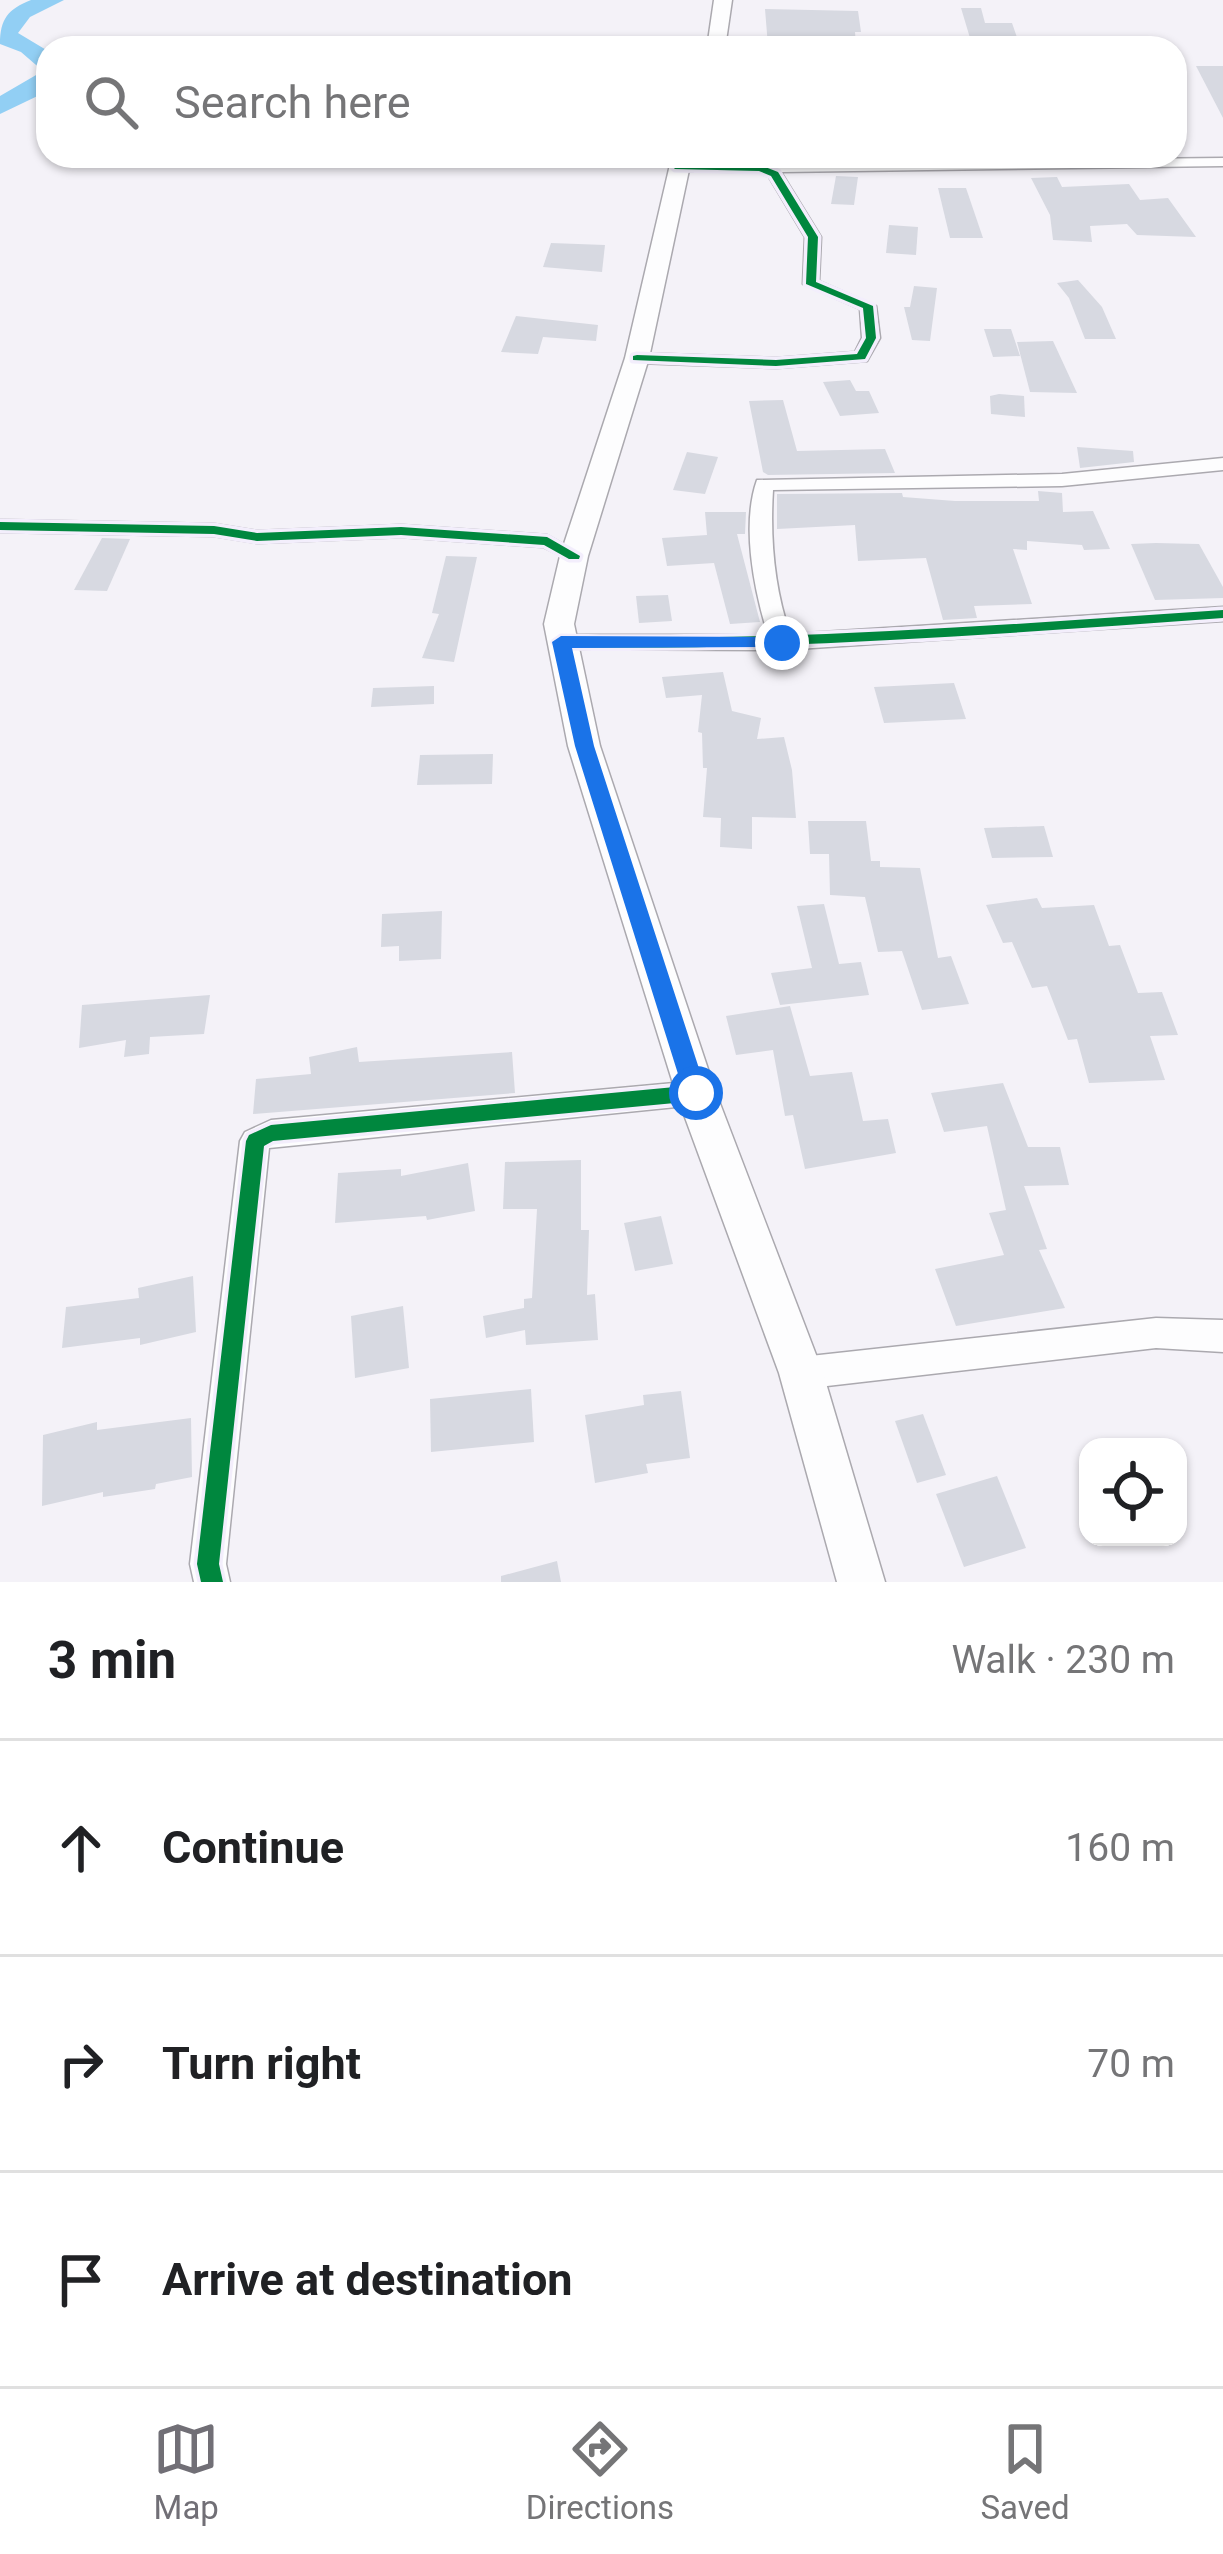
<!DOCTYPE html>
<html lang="en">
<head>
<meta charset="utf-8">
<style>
  body { margin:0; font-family:Roboto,sans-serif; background:#f6f6f6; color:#202124 }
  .controls { position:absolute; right:36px; bottom:36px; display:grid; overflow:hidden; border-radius:24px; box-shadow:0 3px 9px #0004 }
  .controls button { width:108px; height:108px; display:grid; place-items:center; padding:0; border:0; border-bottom:3px solid #e0e0e0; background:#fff; color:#202124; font:60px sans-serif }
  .stop { position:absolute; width:36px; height:36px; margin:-27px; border:9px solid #1a73e8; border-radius:50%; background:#fff }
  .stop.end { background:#1a73e8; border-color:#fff; box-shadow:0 3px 12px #0008 }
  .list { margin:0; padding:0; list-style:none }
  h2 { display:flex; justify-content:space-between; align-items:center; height:156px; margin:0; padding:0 48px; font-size:51px }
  h2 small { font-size:39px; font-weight:400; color:#757577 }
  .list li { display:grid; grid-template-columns:78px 1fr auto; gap:36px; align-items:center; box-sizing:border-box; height:216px; padding:0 48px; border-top:3px solid #e0e0e0 }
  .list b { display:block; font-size:45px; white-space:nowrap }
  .list em { font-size:39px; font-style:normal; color:#757577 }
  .icon { flex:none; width:66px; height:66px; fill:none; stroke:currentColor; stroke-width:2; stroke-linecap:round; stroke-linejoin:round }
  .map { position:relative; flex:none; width:1223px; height:1582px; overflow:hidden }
  .search { position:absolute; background:#fff; box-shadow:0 3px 9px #0004; left:36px; right:36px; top:36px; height:132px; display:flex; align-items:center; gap:30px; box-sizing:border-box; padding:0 42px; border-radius:36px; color:#757577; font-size:45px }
  .sheet { height:804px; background:#fff }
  nav { display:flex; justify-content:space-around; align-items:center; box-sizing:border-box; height:168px; border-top:3px solid #e0e0e0; background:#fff; font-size:33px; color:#757577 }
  nav a { display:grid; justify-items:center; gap:6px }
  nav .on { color:#716f76 }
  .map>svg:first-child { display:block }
</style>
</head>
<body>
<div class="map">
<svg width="1223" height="1582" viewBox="0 0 1223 1582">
  <rect width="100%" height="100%" fill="#f4f2f8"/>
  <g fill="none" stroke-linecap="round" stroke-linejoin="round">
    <path fill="#92cff4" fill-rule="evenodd" d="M 31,0 L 64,0 L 30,17 L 18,33 L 48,51 L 48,91 L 0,114 L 0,96 L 43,71 L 21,52 L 0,44 C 0,19 8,9 31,0 Z"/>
  </g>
  <g fill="#d7d9e1">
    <polygon points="961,8 981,8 985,23 1012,23 1020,46 973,48"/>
    <polygon points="765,9 858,11 861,32 855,32 856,45 768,46"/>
    <polygon points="1196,66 1223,66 1223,118"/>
    <polygon points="836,176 858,177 854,205 831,204"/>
    <polygon points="1057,177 1062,187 1129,184 1140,200 1168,198 1196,237 1137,235 1127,224 1090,226 1092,242 1053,240 1050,215 1031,178"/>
    <polygon points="938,188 966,188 983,238 950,238"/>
    <polygon points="889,225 918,227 916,255 886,253"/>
    <polygon points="551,243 605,245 602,272 543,267"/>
    <polygon points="1078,280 1102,307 1116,339 1085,339 1069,298 1057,283"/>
    <polygon points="914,286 937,288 930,341 912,340 904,307 910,307"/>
    <polygon points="516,316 598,325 596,341 543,337 538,354 501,352"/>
    <polygon points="984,329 1011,329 1020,356 993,357"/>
    <polygon points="1053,341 1077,393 1030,392 1017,342"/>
    <polygon points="850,380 856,391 869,391 879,413 840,416 823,382"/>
    <polygon points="999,394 1024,396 1025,417 991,414 990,396"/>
    <polygon points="783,400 797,451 885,449 895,473 768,475 763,472 749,401"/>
    <polygon points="1077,447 1133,451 1134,462 1080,468"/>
    <polygon points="687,452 718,457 705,494 673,490"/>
    <polygon points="1038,491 1062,493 1063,512 1093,511 1110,549 1084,550 1082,545 1027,541 1027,550 1013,549 1032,604 974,606 977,618 943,620 926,558 858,561 855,525 777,529 777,494 902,493 903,497 955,501 1039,501"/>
    <polygon points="705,512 746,512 745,534 737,534 760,622 730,624 714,563 667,566 662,538 707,535"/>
    <polygon points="102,538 130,539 107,591 74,590"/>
    <polygon points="1156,543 1199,544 1223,587 1223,598 1155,600 1131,544"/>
    <polygon points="446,556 477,557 454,662 422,658 439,614 432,613"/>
    <polygon points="668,595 672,621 639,623 636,596"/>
    <polygon points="723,672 732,711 761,718 757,739 784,737 792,770 796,818 752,817 752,849 720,847 721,818 703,817 707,768 703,768 702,733 698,732 702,695 666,698 662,677"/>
    <polygon points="954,683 966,719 884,723 874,687"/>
    <polygon points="434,686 434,704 371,707 373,688"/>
    <polygon points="493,754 492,784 417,785 420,755"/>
    <polygon points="808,821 866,821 871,861 880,861 880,867 920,868 938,958 951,956 969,1004 922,1010 902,951 878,952 865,897 830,895 829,854 810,854"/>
    <polygon points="1044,826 1053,857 992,858 984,828"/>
    <polygon points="1037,898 1042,908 1094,905 1109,946 1120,945 1138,993 1162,992 1178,1035 1150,1036 1165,1080 1089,1083 1077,1039 1068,1040 1047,986 1032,988 1012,942 1003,943 986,905"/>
    <polygon points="824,904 839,964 861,962 869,995 780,1005 771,973 812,968 797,906"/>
    <polygon points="442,911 441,959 399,961 399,946 381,947 382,914"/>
    <polygon points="210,995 204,1034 150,1037 149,1054 124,1057 126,1040 79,1048 82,1005"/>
    <polygon points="790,1006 810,1076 852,1072 863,1121 888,1119 896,1153 805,1169 793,1115 785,1116 773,1050 736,1055 726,1016"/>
    <polygon points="357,1047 359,1062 512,1052 515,1093 253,1114 256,1079 311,1074 309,1057"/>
    <polygon points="1003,1083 1028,1147 1060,1147 1069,1185 1024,1186 1047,1249 1039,1250 1065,1308 956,1326 935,1269 1004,1255 989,1213 1006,1210 987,1126 944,1132 931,1093"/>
    <polygon points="581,1160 581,1230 589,1230 587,1295 595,1294 598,1340 526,1345 525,1330 486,1338 483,1316 524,1308 524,1299 532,1298 537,1209 503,1209 505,1162"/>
    <polygon points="468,1163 475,1211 427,1220 426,1216 335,1223 338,1173 401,1169 401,1176"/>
    <polygon points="661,1216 673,1264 635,1271 624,1223"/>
    <polygon points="193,1276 196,1332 140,1345 140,1338 62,1348 66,1307 139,1298 138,1288"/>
    <polygon points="403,1306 409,1368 355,1378 351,1316"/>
    <polygon points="531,1389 534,1442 431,1452 430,1399"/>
    <polygon points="681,1391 690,1458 646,1464 648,1473 595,1483 585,1415 644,1405 643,1395"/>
    <polygon points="923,1414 946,1475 917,1483 895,1421"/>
    <polygon points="191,1418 192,1477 156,1484 155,1489 103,1497 103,1492 42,1506 43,1435 97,1422 97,1430"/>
    <polygon points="997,1476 1026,1548 964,1567 936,1494"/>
    <polygon points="557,1561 561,1582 501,1582 501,1576"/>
  </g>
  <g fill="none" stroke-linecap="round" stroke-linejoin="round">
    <defs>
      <g id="minor">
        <polygon points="1223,158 1223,166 781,172 821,237 819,281 876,306 880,338 867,361 776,368 637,363 628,358 637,353 776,358 855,352 862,338 860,309 803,284 805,237 769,177 758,172 678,171 673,170 673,164"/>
        <path d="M 1223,458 L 1223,470 L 1062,486 L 773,490 C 770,539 774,587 790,634 L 1223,607 L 1223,621 L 782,650 L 561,649 L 550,642 L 561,635 L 768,635 C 754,590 741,525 757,480 L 1062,474 Z"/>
        <polygon points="0,520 214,524 257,531 401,525 547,535 584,556 574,562 543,547 401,537 257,543 214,536 0,532"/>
        <polygon points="696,1081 706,1084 710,1093 706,1102 696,1105 269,1148 226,1564 230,1582 194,1582 190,1564 240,1141 245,1132 271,1120"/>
        <polygon points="1156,1318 1223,1320 1223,1352 1156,1348 801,1389 790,1384 785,1373 790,1362 801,1357"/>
      </g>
      <g id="secondary">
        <polygon points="714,0 732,0 725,48 707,48"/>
        <polygon points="672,156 692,156 649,358 588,556 574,624 600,746 716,1093 823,1373 885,1582 837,1582 779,1373 676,1093 568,746 544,624 560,556 625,358"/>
      </g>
    </defs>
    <use href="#minor" stroke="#aba9af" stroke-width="3"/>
    <use href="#secondary" stroke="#aba9af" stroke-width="3"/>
    <use href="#minor" fill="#fdfdfe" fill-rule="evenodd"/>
    <use href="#secondary" fill="#fdfdfe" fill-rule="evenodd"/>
    <defs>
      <g id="cycleway">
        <polygon points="678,164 760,165 778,172 818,237 816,282 873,306 876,338 865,359 776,366 633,360 633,356 637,355 776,360 857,354 866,338 863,308 806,284 808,237 771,176 759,171 675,169 673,167"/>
        <polygon points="0,522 214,526 257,533 401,527 547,537 580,556 579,559 569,559 544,545 401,535 257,541 214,534 0,530"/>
        <path d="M 1223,610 L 1223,618 C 1002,634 782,651 561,647 L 554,642 L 561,637 C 782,642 1002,625 1223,610 Z"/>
        <polygon points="696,1085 702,1088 705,1093 702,1098 696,1101 273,1141 264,1146 219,1564 223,1582 201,1582 197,1564 246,1141 249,1135 271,1125"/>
      </g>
    </defs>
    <use href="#cycleway" stroke="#f3eefc" stroke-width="7"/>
    <use href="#cycleway" fill="#00873e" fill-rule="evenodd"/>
  </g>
  <polygon fill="#1a73e8" points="782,637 791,643 788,647 572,648 594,746 707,1093 696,1103 684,1093 575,746 552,642 561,636"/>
</svg>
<div class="controls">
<button><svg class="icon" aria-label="locate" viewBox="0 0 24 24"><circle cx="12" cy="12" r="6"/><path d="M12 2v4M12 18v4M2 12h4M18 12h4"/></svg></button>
</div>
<div class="stop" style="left:696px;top:1093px"></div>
<div class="stop end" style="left:782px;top:643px"></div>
<div class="search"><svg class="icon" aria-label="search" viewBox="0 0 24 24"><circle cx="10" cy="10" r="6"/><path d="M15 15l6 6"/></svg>Search here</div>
</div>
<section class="sheet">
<h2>3 min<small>Walk · 230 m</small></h2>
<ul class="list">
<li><svg class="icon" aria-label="ahead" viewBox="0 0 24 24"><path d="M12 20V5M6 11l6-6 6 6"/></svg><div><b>Continue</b></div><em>160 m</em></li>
<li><svg class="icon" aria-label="right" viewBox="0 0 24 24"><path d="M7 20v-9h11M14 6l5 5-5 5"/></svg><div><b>Turn right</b></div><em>70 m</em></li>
<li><svg class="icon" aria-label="arrive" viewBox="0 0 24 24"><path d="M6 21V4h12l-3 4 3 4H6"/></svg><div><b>Arrive at destination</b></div></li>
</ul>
</section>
<nav>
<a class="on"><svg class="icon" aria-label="map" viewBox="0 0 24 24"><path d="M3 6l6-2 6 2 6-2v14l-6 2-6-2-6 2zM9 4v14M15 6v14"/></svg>Map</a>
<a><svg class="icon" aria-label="directions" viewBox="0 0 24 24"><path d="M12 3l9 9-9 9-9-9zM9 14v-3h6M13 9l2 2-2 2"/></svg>Directions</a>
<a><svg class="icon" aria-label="saved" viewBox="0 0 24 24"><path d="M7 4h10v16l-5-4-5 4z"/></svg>Saved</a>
</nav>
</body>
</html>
